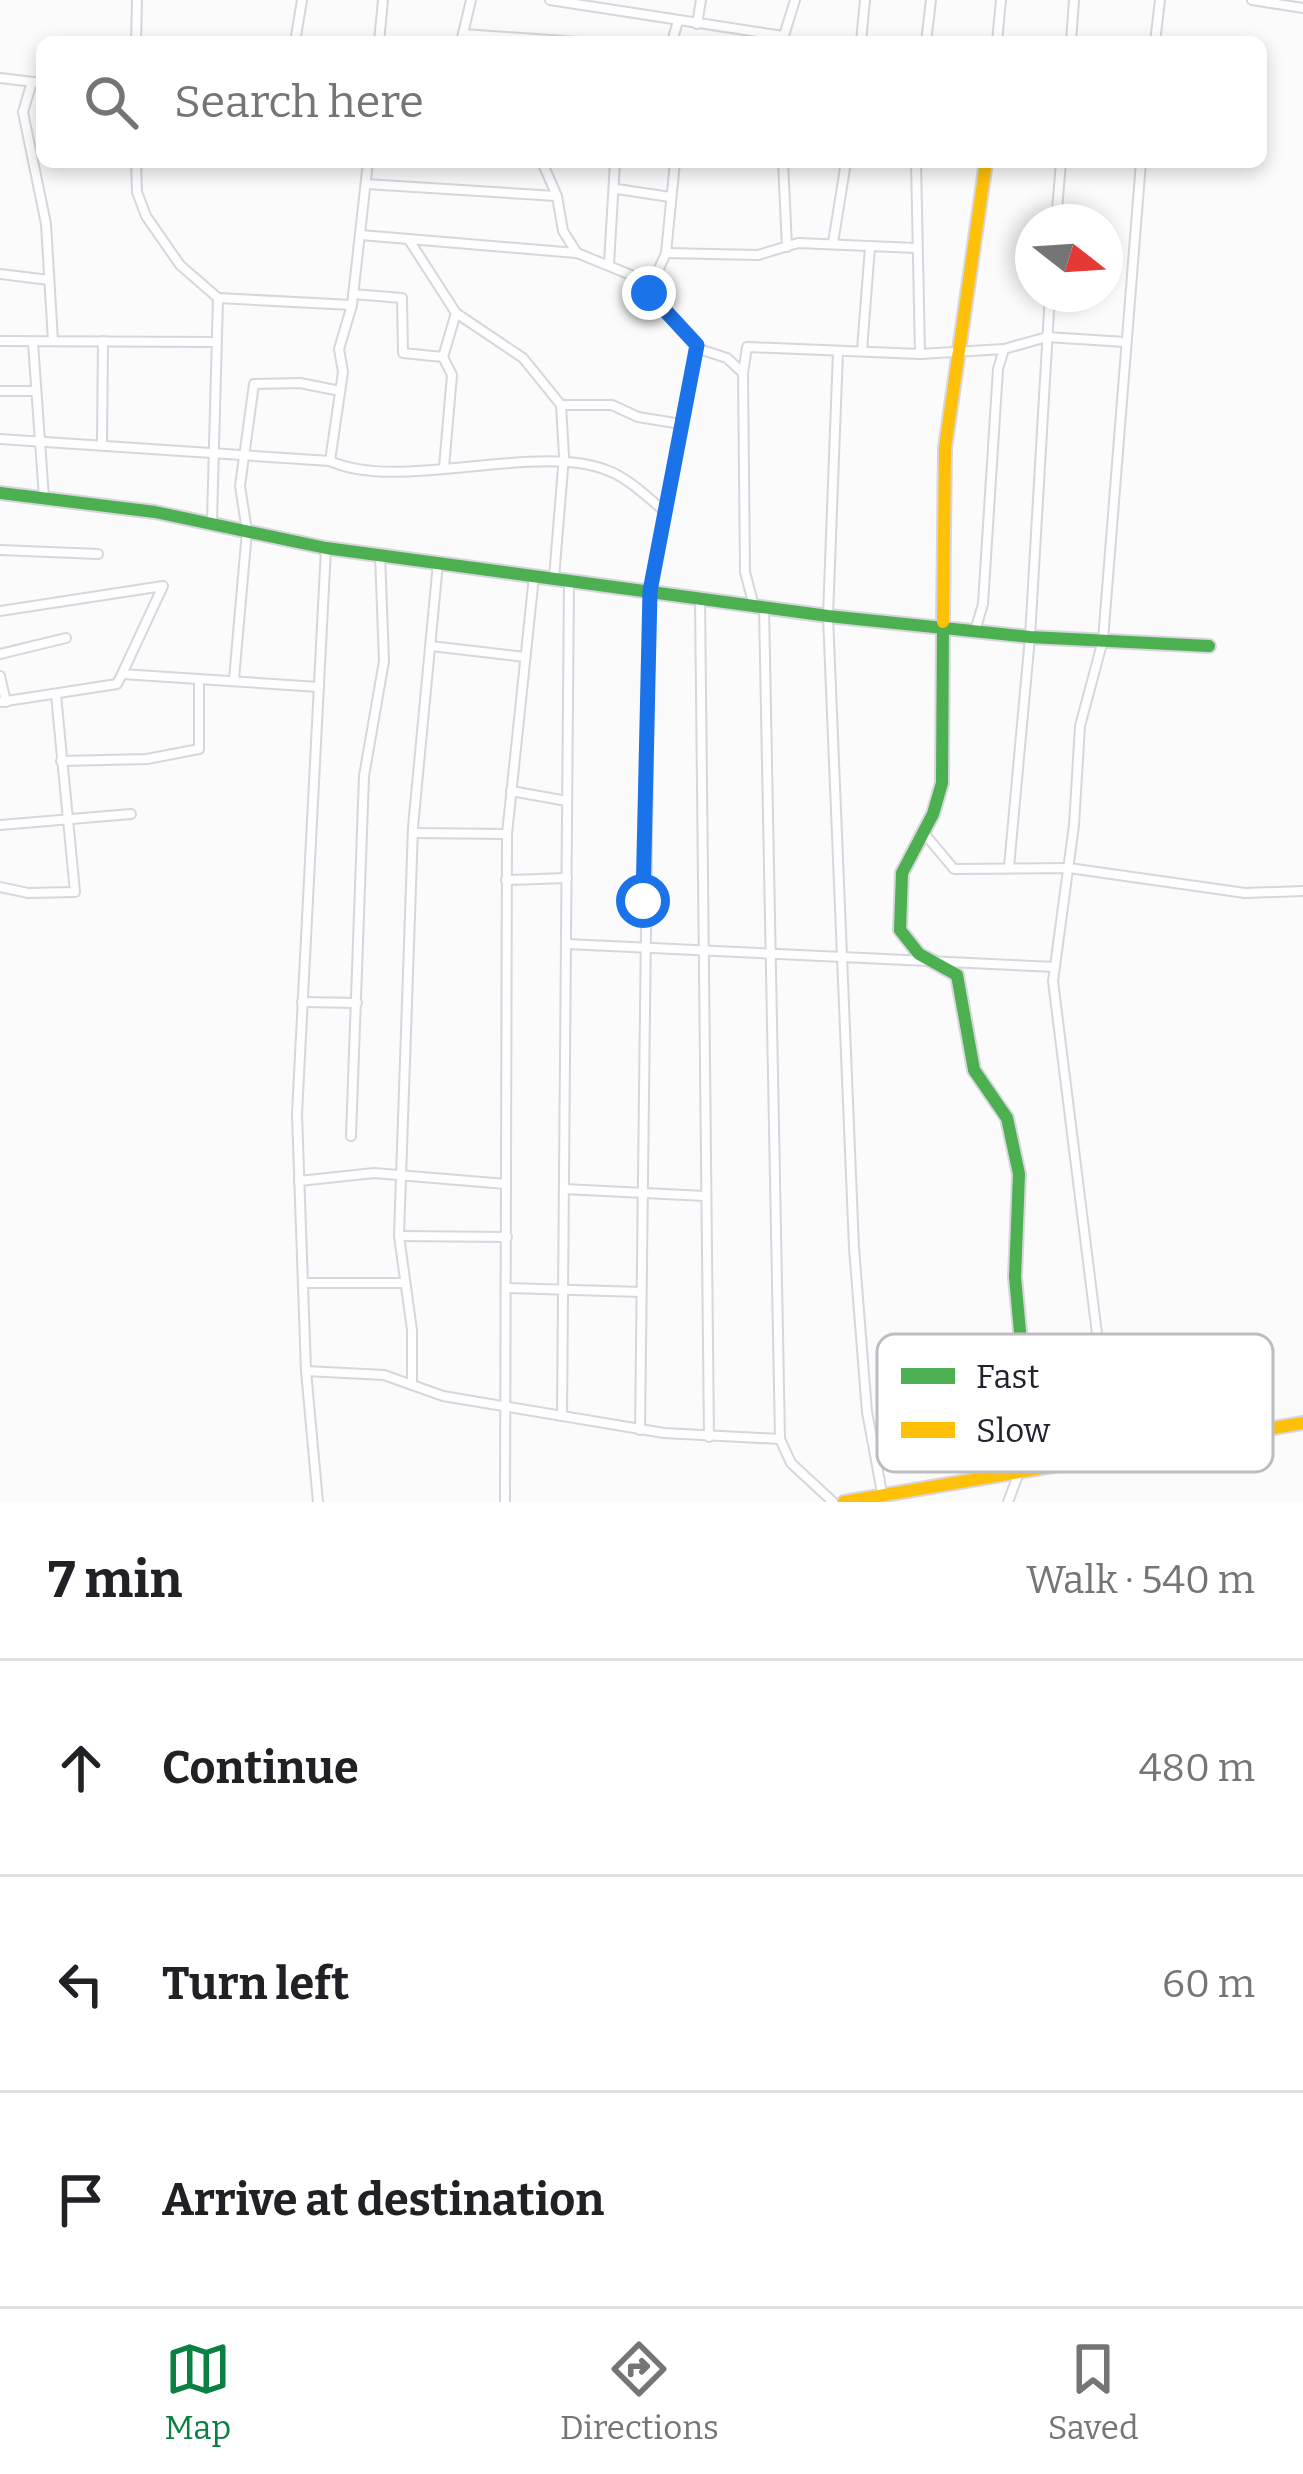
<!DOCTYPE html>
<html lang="en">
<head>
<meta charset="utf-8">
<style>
  body { margin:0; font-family:Bitter,serif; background:#f6f6f6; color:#202124 }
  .compass { position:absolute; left:1015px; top:204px; width:108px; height:108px; border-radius:50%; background:#fff; box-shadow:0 6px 18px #0003; rotate:107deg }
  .stop { position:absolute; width:36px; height:36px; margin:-27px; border:9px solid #1a73e8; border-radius:50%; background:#fff }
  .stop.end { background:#1a73e8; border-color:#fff; box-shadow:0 3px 12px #0008 }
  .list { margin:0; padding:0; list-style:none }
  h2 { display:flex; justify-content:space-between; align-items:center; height:156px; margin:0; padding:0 48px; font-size:51px }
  h2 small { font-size:39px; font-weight:400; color:#757577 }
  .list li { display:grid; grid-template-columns:78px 1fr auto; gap:36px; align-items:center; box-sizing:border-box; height:216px; padding:0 48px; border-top:3px solid #e0e0e0 }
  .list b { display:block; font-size:45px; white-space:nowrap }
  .list em { font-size:39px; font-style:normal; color:#757577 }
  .icon { flex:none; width:66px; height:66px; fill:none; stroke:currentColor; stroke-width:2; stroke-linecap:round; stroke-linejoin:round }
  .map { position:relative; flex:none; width:1303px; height:1502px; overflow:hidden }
  .search { position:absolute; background:#fff; box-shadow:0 6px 18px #0003; left:36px; right:36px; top:36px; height:132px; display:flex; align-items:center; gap:30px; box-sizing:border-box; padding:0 42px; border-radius:18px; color:#757577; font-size:45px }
  .sheet { height:804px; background:#fff }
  nav { display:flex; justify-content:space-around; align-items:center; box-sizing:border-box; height:168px; border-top:3px solid #e0e0e0; background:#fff; font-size:33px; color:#757577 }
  nav a { display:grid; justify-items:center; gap:6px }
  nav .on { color:#0b8043 }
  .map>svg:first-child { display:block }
</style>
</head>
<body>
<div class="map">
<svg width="1303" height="1502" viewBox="0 0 1303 1502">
  <rect width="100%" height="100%" fill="#fbfbfb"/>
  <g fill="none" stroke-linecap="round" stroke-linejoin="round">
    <defs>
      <g id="street">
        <polyline points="550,0 783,36"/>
        <polyline points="1252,0 1303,8"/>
        <polyline points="697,24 701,0"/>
        <polyline points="463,34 578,42"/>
        <polyline points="136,42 137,0"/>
        <polyline points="295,42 302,0"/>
        <polyline points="379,42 383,0"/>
        <polyline points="461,42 471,0"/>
        <polyline points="672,42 678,21"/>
        <polyline points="782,42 795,0"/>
        <polyline points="861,42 865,0"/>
        <polyline points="926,42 931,0"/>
        <polyline points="997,42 1001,0"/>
        <polyline points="1071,42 1074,0"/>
        <polyline points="1155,42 1160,0"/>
        <polyline points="0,78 42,83"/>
        <polyline points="32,82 23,112 46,224 53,341"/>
        <polyline points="136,162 137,192 146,216 180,265 218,298 352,305"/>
        <polyline points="542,162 557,196 563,231 577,253 631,275 702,350 727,358 743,373 745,572 754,606"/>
        <polyline points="783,162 787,247"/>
        <polyline points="366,184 556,196"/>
        <polyline points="617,189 670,197"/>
        <polyline points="1056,222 1061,162"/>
        <polyline points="361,235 576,253"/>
        <polyline points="409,240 456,313 523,358 561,405 564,456 554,578"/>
        <polyline points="833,243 846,162"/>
        <polyline points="666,253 758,255 798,243 916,248"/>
        <polyline points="609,264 615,162"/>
        <polyline points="0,274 49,280"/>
        <polyline points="648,293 666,253 675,162"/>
        <polyline points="353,294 402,298 403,353 443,357 456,313"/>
        <polyline points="0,341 214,342"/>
        <polyline points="33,343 44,498"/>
        <polyline points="862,350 870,247"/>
        <polyline points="838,351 828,616 854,1248 867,1412 882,1493"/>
        <polyline points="920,354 1004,349"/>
        <polyline points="443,357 452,375 444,467"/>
        <polyline points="743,373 747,347 920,354 916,162"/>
        <polyline points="0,391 36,391"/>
        <polyline points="561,405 612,405 638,417 681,424"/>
        <path d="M 0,439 L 330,461 C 400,493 538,441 609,471 C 629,479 646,496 662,509"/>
        <polyline points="102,443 103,341"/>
        <polyline points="330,461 343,372 339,349 352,305 368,162"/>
        <polyline points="212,521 218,298"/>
        <polyline points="0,550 98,554"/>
        <polyline points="700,598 709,1437"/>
        <polyline points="764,607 780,1439 791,1463 833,1502"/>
        <polyline points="0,611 163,586 122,674 319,687"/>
        <polyline points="975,631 983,604 998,369 1004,349 1047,337 1125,342"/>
        <polyline points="431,646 525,657"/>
        <polyline points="0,654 66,638"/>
        <polyline points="0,676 6,702"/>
        <polyline points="234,679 247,531 240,486 254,384 300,383 340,391"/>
        <polyline points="0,702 117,684 122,674"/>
        <polyline points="61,761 147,759 199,749 199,683"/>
        <polyline points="511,791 567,801"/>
        <polyline points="0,825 131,814"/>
        <polyline points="923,832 954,869 1069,868 1245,893 1303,891"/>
        <polyline points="413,833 507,834"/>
        <polyline points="1009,867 1030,637 1050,294"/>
        <polyline points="506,880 567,878"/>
        <polyline points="0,887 28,893 75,892 56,695"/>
        <polyline points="567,944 1055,967"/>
        <polyline points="302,1002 357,1003"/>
        <polyline points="351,1136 364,776 384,661 380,555"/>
        <polyline points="299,1181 374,1173 506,1184"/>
        <polyline points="564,1189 705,1196"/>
        <polyline points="399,1236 507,1237"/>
        <polyline points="303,1283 405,1283"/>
        <polyline points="507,1288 641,1292"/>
        <polyline points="306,1371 384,1375 443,1396 664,1433 780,1439"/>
        <polyline points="412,1383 412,1330 399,1236 413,827 438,563"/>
        <polyline points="562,1416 569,581"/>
        <polyline points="640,1430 650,591 697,345"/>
        <polyline points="1112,1454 1053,981 1074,825 1080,726 1103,640 1141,162"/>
        <polyline points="318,1502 306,1371 297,1114 326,548"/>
        <polyline points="505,1502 507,834 534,576"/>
        <polyline points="1008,1502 1020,1470"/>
      </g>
      <g id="fast">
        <polyline points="0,493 155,512 326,548 828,616 1030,637 1209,646"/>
        <polyline points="943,622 942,783 933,814 902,873 900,930 919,954 957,975 974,1070 1007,1118 1019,1174 1015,1277 1027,1409 1039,1466"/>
      </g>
      <g id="slow">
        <polyline points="943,622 945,448 986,162"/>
        <polyline points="844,1502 1303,1423"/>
      </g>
    </defs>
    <use href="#street" stroke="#d7d6de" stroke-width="12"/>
    <use href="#fast" stroke="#d7d6de" stroke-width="16"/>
    <use href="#slow" stroke="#d7d6de" stroke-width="16"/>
    <use href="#street" stroke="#fefefe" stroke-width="8"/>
    <use href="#fast" stroke="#4caf50" stroke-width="12"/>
    <use href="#slow" stroke="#ffc107" stroke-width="12"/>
  </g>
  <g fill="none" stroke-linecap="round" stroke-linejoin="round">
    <polyline stroke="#1a73e8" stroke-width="15" points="643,901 650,591 697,345 649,293"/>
  </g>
  <rect x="877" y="1334" width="396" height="138" rx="18" fill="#fff" stroke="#bdbcc0" stroke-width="3"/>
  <rect x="901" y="1368" width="54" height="16" fill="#4caf50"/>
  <rect x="901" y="1422" width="54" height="16" fill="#ffc107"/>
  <g font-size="33" fill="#23212d">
    <text x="976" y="1388">Fast</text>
    <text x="976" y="1442">Slow</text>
  </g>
</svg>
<svg class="compass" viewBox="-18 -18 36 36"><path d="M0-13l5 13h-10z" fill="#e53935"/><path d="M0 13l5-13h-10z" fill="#757577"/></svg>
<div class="stop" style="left:643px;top:901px"></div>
<div class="stop end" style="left:649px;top:293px"></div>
<div class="search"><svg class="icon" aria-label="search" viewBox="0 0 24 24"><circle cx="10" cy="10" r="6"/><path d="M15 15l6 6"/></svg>Search here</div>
</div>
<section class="sheet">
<h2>7 min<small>Walk · 540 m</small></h2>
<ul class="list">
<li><svg class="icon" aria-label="ahead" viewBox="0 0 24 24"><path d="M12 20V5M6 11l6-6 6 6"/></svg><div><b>Continue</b></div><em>480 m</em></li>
<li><svg class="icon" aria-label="left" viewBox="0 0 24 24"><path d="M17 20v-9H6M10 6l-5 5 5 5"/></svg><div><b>Turn left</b></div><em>60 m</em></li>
<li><svg class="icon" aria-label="arrive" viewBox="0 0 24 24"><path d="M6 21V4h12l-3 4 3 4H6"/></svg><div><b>Arrive at destination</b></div></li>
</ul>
</section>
<nav>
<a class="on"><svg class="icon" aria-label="map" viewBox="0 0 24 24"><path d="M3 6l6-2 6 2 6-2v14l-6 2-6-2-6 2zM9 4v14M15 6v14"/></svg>Map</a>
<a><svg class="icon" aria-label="directions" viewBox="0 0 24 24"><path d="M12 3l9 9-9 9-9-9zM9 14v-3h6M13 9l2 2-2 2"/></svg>Directions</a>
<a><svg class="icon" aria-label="saved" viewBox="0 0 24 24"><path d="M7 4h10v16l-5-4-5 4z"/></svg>Saved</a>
</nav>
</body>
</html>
